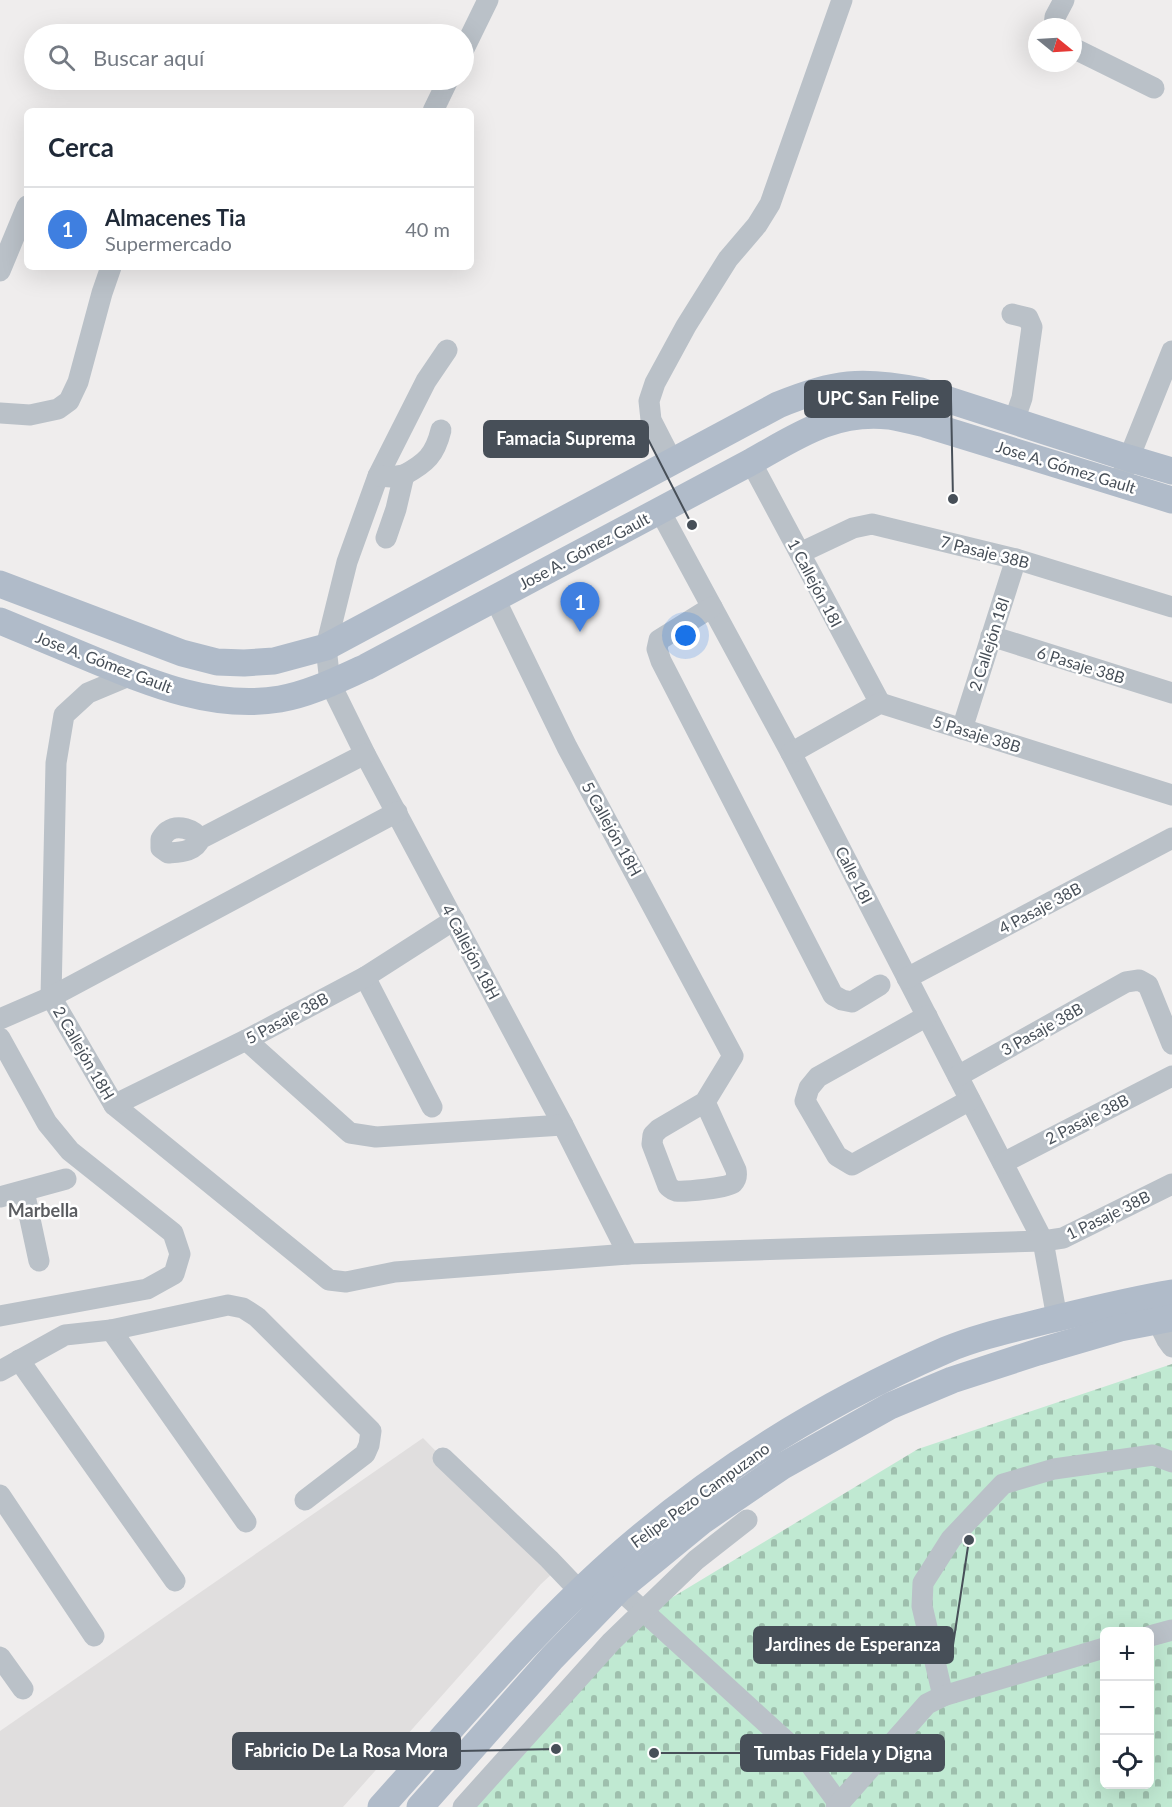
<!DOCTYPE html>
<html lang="es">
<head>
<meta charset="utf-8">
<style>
  body { margin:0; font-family:Lato,sans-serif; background:#f2f2f3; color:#1f2937 }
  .controls { position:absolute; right:18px; bottom:18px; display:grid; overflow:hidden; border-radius:9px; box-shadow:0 6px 24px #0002 }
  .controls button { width:54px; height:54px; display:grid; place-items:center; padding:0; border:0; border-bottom:2px solid #e0e1e3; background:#fff; color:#1f2937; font:30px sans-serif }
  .compass { position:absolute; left:1028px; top:18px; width:54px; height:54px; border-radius:50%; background:#fff; box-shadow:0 6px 24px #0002; rotate:108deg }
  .you { position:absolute; left:686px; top:636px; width:21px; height:21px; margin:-15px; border:4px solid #fff; border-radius:50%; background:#1a73e8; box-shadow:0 0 0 9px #1a73e833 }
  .badge { display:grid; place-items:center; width:39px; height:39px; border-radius:50%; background:#2d69c9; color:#fff; font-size:20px; font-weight:700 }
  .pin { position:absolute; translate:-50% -50px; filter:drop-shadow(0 2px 3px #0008) }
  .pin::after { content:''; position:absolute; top:32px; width:21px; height:18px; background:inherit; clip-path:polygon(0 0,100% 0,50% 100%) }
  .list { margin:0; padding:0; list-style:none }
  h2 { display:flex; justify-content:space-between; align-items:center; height:78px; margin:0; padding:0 24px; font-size:26px }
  h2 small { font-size:20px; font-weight:400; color:#747a83 }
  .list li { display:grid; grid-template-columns:39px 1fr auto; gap:18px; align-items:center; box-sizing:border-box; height:84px; padding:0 24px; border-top:2px solid #e0e1e3 }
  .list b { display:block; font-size:22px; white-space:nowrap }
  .list p { margin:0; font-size:20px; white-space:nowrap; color:#747a83 }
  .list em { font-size:20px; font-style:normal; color:#747a83 }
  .icon { flex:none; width:33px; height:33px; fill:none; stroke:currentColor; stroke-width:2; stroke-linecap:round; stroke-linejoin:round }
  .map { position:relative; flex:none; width:1172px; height:1807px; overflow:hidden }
  .search { position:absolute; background:#fff; box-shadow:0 6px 24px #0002; left:24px; top:24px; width:450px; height:66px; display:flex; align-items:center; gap:15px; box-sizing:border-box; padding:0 21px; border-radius:33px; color:#747a83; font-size:22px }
  .panel { position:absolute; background:#fff; box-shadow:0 6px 24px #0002; left:24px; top:108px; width:450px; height:162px; border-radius:9px }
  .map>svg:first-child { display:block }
</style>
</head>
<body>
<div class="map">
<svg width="1172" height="1807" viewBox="0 0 1172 1807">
  <defs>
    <pattern id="cemetery-stones" width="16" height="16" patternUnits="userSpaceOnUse" patternTransform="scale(1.5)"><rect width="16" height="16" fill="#c0e9d2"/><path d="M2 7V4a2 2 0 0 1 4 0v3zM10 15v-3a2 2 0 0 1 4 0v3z" fill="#9ebfad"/></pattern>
  </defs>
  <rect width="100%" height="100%" fill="#efeded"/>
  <polygon fill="#e0dede" points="423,1438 554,1572 541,1584 343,1807 0,1807 0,1731"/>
  <path fill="url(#cemetery-stones)" fill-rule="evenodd" d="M 1172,1364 L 1172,1807 L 455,1807 L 600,1641 L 918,1449 ZM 1104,1632 L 1150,1632 L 1150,1784 L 1104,1784 Z"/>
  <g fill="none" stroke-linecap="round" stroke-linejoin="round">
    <g stroke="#bac1c8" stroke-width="21">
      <polyline points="1054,27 1055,17 1064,0"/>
      <polyline points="1073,48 1154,88"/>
      <polyline points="464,49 488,0"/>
      <polyline points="433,111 448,80"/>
      <polyline points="0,271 27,206"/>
      <polyline points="1012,314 1028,318 1032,327 1022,398 1014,421"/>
      <polyline points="447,350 426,381 378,476 347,562 326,647 330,683 365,754 563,1125 628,1254"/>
      <polyline points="0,413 30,415 58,409 69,401 78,382 102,293 111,267"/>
      <polyline points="672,461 651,420 649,401 655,383 686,326 728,259 757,225 770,204 842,0"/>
      <polyline points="751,462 880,703"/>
      <polyline points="1123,473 1172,351"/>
      <path d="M 404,475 C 426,463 435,455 441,430"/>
      <polyline points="378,476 391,477 404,475 396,509 386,538"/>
      <polyline points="660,511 791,753 1043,1241 1057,1318"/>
      <polyline points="800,553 853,528 872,524 1016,559 1172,607"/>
      <path d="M 495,599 L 567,747 L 733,1056 L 705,1102 L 659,1129 L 653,1135 L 652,1144 L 668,1186 C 672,1189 672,1190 676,1191 C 684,1192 728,1188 733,1183 C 737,1179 737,1175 736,1170 L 705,1102"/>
      <polyline points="712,607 659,640 657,649 661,661 833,995 842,1000 852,1002 880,985"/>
      <polyline points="991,636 1172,693"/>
      <polyline points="131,675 88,693 64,715 56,763 51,997 114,1105 329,1280 346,1282 395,1272 628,1254 1043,1241 1063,1238 1172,1184"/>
      <polyline points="962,729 1016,559"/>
      <polyline points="791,753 880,703 1172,795"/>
      <path d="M 200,839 C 194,829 178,824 168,831 C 165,833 163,836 161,839 L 161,848 L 168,853 C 180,852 195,852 200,839 L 365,754"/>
      <polyline points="365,977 432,1107"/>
      <polyline points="907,978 1172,838"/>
      <polyline points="927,1016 818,1077 809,1088 805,1101 837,1156 852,1165 970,1100"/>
      <polyline points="0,1019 51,997 397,812"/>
      <polyline points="0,1038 47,1123 70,1151 173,1233 180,1254 174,1274 147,1289 0,1316"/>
      <polyline points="246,1040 350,1133 376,1137 563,1125"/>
      <polyline points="958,1076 1126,982 1139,980 1148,985 1172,1044"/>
      <polyline points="114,1105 246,1040 365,977 454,920"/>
      <polyline points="1003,1163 1172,1076"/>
      <polyline points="24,1191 39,1261"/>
      <polyline points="0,1197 66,1179"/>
      <polyline points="1157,1320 1167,1340 1172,1347"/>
      <polyline points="111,1330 246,1522"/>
      <polyline points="19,1360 175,1581"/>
      <polyline points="0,1371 65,1335 111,1330 228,1305 243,1308 257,1317 371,1431 369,1445 365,1454 305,1500"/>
      <polyline points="443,1458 549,1559 590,1602"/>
      <polyline points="0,1495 94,1636"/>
      <polyline points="608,1579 807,1760 839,1804"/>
      <polyline points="1150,1636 1172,1630"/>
      <polyline points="0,1657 23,1689"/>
      <polyline points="943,1696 922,1606 923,1583 951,1539 1003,1484 1054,1469 1153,1455 1172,1462"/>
      <polyline points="463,1807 611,1642 696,1560 747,1520"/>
      <polyline points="836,1807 927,1704 943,1696 1104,1648"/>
    </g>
    <g stroke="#b0bbc9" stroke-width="27">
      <path d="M 0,584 L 182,653 L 217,662 L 244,663 L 274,661 L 326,647 L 778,405 C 834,382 862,379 921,391 L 1128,458 L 1172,471"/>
      <path d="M 0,621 C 31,634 62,647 94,660 C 152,684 215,710 280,699 C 310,694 339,679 366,667 L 751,462 C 797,436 834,410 889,416 C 901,418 913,421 925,424 L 1172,500"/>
      <path d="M 381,1807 C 460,1719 536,1627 625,1550 C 721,1467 831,1400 946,1350 C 979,1336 1014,1329 1049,1320 C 1090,1310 1130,1300 1172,1293"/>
      <polyline points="420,1807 552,1658 619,1589 702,1521 781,1467 890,1406 952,1380 1038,1352 1120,1328 1172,1318"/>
    </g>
  </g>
  <g text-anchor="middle" stroke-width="5" stroke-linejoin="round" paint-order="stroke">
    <g font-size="16" fill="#474f58" stroke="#fff">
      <text transform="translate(1066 467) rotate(17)" y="6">Jose A. Gómez Gault</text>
      <text transform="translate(584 551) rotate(-28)" y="6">Jose A. Gómez Gault</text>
      <text transform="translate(985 552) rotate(14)" y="6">7 Pasaje 38B</text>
      <text transform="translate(815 583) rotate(62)" y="6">1 Callejón 18I</text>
      <text transform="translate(989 644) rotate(-72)" y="6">2 Callejón 18I</text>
      <text transform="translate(104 662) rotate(21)" y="6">Jose A. Gómez Gault</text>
      <text transform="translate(1081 665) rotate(17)" y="6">6 Pasaje 38B</text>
      <text transform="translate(977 734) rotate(17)" y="6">5 Pasaje 38B</text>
      <text transform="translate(612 829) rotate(61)" y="6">5 Callejón 18H</text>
      <text transform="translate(854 875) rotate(63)" y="6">Calle 18I</text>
      <text transform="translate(1040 908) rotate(-28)" y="6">4 Pasaje 38B</text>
      <text transform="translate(471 952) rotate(62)" y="6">4 Callejón 18H</text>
      <text transform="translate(287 1018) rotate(-28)" y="6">5 Pasaje 38B</text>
      <text transform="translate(1042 1029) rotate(-29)" y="6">3 Pasaje 38B</text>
      <text transform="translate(84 1053) rotate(60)" y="6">2 Callejón 18H</text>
      <text transform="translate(1087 1119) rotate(-27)" y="6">2 Pasaje 38B</text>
      <text transform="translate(1108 1215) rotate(-26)" y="6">1 Pasaje 38B</text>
      <text transform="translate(700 1495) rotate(-36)" y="6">Felipe Pezo Campuzano</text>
    </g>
    <g font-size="18" font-weight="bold" fill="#5b5d61" stroke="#fff">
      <text x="43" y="1217">Marbella</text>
    </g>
  </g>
  <path fill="none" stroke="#474f58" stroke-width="2" d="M953 499L951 399M692 525L648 439M969 1540L953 1645M556 1749L460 1751M654 1753L741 1753"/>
  <g fill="#474f58" stroke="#fff" stroke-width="2">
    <circle cx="953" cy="499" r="6"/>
    <circle cx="692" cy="525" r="6"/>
    <circle cx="969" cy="1540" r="6"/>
    <circle cx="556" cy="1749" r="6"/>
    <circle cx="654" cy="1753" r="6"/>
  </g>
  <g fill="#474f58" stroke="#474f58" stroke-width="2">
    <rect x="805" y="381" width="146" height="36" rx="6"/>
    <rect x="484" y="421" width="164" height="36" rx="6"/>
    <rect x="754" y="1627" width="199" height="36" rx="6"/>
    <rect x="233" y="1733" width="227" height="36" rx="6"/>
    <rect x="741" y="1735" width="203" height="36" rx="6"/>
  </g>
  <g font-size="18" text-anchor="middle" font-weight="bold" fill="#fff">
    <text x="878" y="405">UPC San Felipe</text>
    <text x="566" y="445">Famacia Suprema</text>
    <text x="853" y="1651">Jardines de Esperanza</text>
    <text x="346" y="1757">Fabricio De La Rosa Mora</text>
    <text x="843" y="1760">Tumbas Fidela y Digna</text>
  </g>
</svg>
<div class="controls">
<button>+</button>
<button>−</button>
<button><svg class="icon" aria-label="locate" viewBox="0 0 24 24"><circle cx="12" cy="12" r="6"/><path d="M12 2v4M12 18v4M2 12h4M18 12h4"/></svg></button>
</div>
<svg class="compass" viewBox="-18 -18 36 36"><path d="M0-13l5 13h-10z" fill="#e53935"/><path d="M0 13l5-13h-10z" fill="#747a83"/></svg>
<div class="you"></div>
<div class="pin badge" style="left:580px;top:632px;background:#3f7fe0">1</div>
<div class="search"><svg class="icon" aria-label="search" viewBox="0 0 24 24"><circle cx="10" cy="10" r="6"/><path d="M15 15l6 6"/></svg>Buscar aquí</div>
<section class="panel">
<h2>Cerca<small></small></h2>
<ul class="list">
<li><span class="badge" style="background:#3f7fe0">1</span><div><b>Almacenes Tia</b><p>Supermercado</p></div><em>40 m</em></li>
</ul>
</section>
</div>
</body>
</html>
